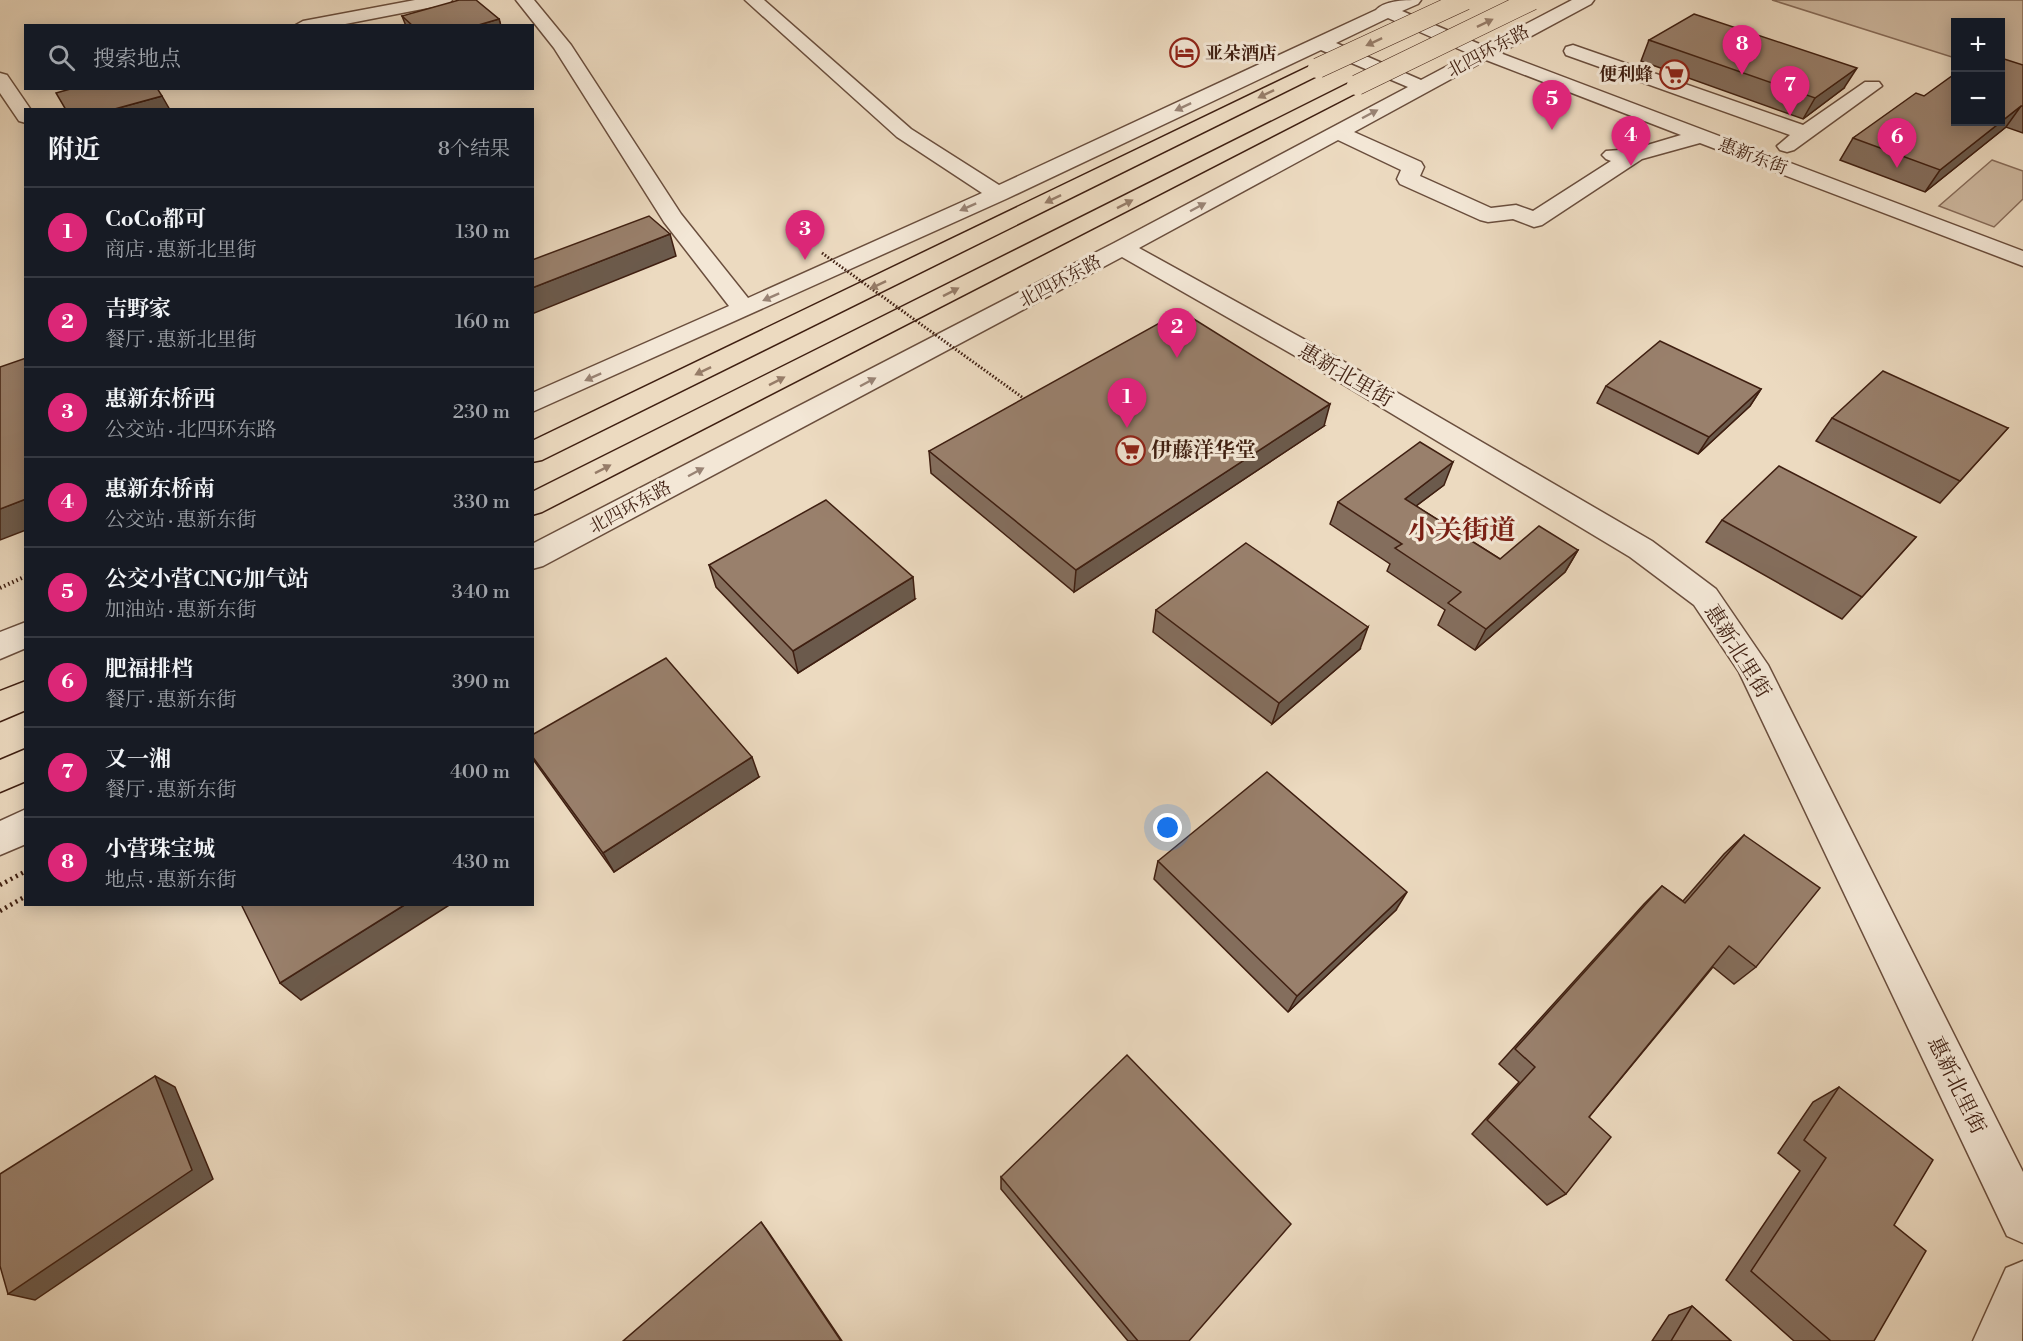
<!DOCTYPE html>
<html lang="zh">
<head>
<meta charset="utf-8">
<style>
  body { margin:0; font-family:"Libre Bodoni","Noto Serif SC",serif; background:#242831; color:#f1f3f6 }
  .controls { position:absolute; right:18px; top:18px; display:grid; overflow:hidden; border-radius:0px; box-shadow:0 3px 15px #0003 }
  .controls button { width:54px; height:54px; display:grid; place-items:center; padding:0; border:0; border-bottom:2px solid #363941; background:#171b24; color:#f1f3f6; font:30px sans-serif }
  .you { position:absolute; left:1168px; top:828px; width:21px; height:21px; margin:-15px; border:4px solid #fff; border-radius:50%; background:#1a73e8; box-shadow:0 0 0 9px #1a73e833 }
  .badge { display:grid; place-items:center; width:39px; height:39px; border-radius:50%; background:#db2777; color:#fff; font-size:20px; font-weight:700 }
  .pin { position:absolute; translate:-50% -50px; filter:drop-shadow(0 2px 3px #0008) }
  .pin::after { content:''; position:absolute; top:32px; width:21px; height:18px; background:inherit; clip-path:polygon(0 0,100% 0,50% 100%) }
  .list { margin:0; padding:0; list-style:none }
  h2 { display:flex; justify-content:space-between; align-items:center; height:78px; margin:0; padding:0 24px; font-size:26px }
  h2 small { font-size:20px; font-weight:400; color:#9ea1a6 }
  .list li { display:grid; grid-template-columns:39px 1fr auto; gap:18px; align-items:center; box-sizing:border-box; height:90px; padding:0 24px; border-top:2px solid #363941 }
  .list b { display:block; font-size:22px; white-space:nowrap }
  .list p { margin:0; font-size:20px; white-space:nowrap; color:#9ea1a6 }
  .list em { font-size:20px; font-style:normal; color:#9ea1a6 }
  .icon { flex:none; width:33px; height:33px; fill:none; stroke:currentColor; stroke-width:2; stroke-linecap:round; stroke-linejoin:round }
  .map { position:relative; flex:none; width:2023px; height:1341px; overflow:hidden }
  .search { position:absolute; background:#171b24; box-shadow:0 3px 15px #0003; left:24px; top:24px; width:510px; height:66px; display:flex; align-items:center; gap:15px; box-sizing:border-box; padding:0 21px; border-radius:0px; color:#9ea1a6; font-size:22px }
  .panel { position:absolute; background:#171b24; box-shadow:0 3px 15px #0003; left:24px; top:108px; width:510px; height:798px; border-radius:0px }
  .map>svg:first-child { display:block }
</style>
</head>
<body>
<div class="map">
<svg width="2023" height="1341" viewBox="0 0 2023 1341">
  <rect width="100%" height="100%" fill="#ecdac0"/>
  <filter id="stains"><feTurbulence type="fractalNoise" baseFrequency=".00333" numOctaves="4"/><feColorMatrix values="0 0 0 0 .2 0 0 0 0 .09 0 0 0 0 .02 0 0 0 .5 -.17"/></filter>
  <radialGradient id="worn" r=".72"><stop offset=".6" stop-color="#630" stop-opacity="0"/><stop offset="1" stop-color="#630" stop-opacity=".3"/></radialGradient>
  <g fill="#cfbaa2" stroke="#876c5a" stroke-width="1.5">
    <polygon points="1772,0 2023,0 2023,79 2001,72 2000,22 1956,22 1955,58"/>
    <polygon points="1992,160 2023,171 2023,199 1994,227 1939,206"/>
  </g>
  <g fill="none" stroke-linecap="round" stroke-linejoin="round">
    <defs>
      <g id="minor">
        <polygon points="415,0 452,0 449,4 443,5 335,26 294,26 303,21"/>
        <path d="M 516,0 L 534,0 L 571,45 L 681,214 L 748,298 L 982,193 L 897,137 L 745,0 L 764,0 L 911,129 L 999,185 L 1376,10 C 1385,0 1407,0 1421,0 L 1418,4 L 1402,11 L 1484,46 L 1572,0 L 1594,0 L 1591,4 L 1500,53 L 2023,251 L 2023,266 L 1700,143 L 1642,159 L 1542,225 L 1534,227 L 1513,219 L 1488,222 L 1480,220 L 1400,184 L 1397,179 L 1401,170 L 1338,140 L 1139,248 L 1329,353 L 1652,541 L 1716,589 L 1768,665 L 2023,1172 L 2023,1243 L 2007,1236 L 1739,672 L 1694,605 L 1630,557 L 1311,365 L 1122,257 L 543,566 L 532,569 L 532,544 L 1114,243 L 1408,87 L 1321,50 L 1006,199 L 532,412 L 532,393 L 729,306 L 664,222 L 554,48 ZM 1388,18 L 1470,54 L 1421,80 L 1336,43 ZM 1486,60 L 1681,135 L 1634,149 L 1606,151 L 1602,155 L 1606,159 L 1611,161 L 1533,211 L 1516,205 L 1491,208 L 1420,176 L 1424,167 L 1421,162 L 1354,132 Z"/>
        <polygon points="1573,45 1803,125 1865,82 1879,82 1882,86 1794,150 1787,152 1780,150 1777,146 1790,135 1566,55 1564,51 1566,47"/>
        <polygon points="0,73 7,75 31,110 26,110 26,123 19,121 0,93"/>
        <polygon points="26,622 26,648 0,659 0,632"/>
        <polygon points="26,809 26,844 0,855 0,821"/>
        <polygon points="2023,1261 2022,1341 1973,1341 2006,1268"/>
      </g>
      <g id="highway">
        <polygon points="1318,62 1325,64 1327,68 1325,72 542,460 532,462 532,441"/>
        <polygon points="1357,79 1364,81 1367,85 1364,89 542,512 532,515 532,492"/>
        <polygon points="26,681 26,710 0,721 0,691"/>
        <polygon points="26,749 26,781 0,792 0,760"/>
      </g>
    </defs>
    <use href="#minor" stroke="#6a4e3d" stroke-width="3"/>
    <use href="#highway" stroke="#3f1f11" stroke-width="3"/>
    <polyline stroke="#3f1f11" stroke-width="4" stroke-dasharray="1.5 3" stroke-linecap="butt" points="0,588 26,576"/>
    <g stroke="#3f1f11" stroke-width="4.5" stroke-dasharray="2 4" stroke-linecap="butt">
      <polyline points="0,885 26,871"/>
      <polyline points="0,911 26,896"/>
    </g>
    <use href="#minor" fill="#f3e7d6" fill-rule="evenodd"/>
    <use href="#highway" fill="#ecdac0" fill-rule="evenodd"/>
    <defs>
      <g id="highway-bridge">
        <polyline points="1318,68 1465,0"/>
        <polyline points="1357,85 1532,0"/>
      </g>
    </defs>
    <use href="#highway-bridge" stroke="#3f1f11" stroke-width="21" stroke-linecap="butt"/>
    <polyline stroke="#3f1f11" stroke-width="3" stroke-dasharray="1.5 2" stroke-linecap="butt" points="822,253 1026,400"/>
    <use href="#highway-bridge" stroke="#ecdac0" stroke-width="20"/>
  </g>
  <g fill="#846e5d" stroke="#3f1f11" stroke-width="1.5">
    <polygon points="402,16 499,19 501,26 406,26"/>
    <polygon points="1649,40 1844,88 1803,119 1641,61"/>
    <polygon points="2023,65 2023,133 2006,127 1925,192 1840,160 1853,138 1924,96"/>
    <polygon points="1606,386 1761,389 1750,406 1698,454 1597,403"/>
    <polygon points="1832,418 2008,428 1940,503 1816,441"/>
    <polygon points="1324,426 1074,592 931,473 929,451"/>
    <polygon points="1444,485 1416,506 1500,559 1578,550 1565,572 1475,650 1438,625 1445,610 1387,571 1390,564 1330,524 1338,502"/>
    <polygon points="1722,520 1916,537 1842,619 1706,542"/>
    <polygon points="709,565 915,599 798,673 716,587"/>
    <polygon points="1156,610 1360,649 1272,724 1153,632"/>
    <polygon points="532,735 759,777 614,872 532,758"/>
    <polygon points="1744,835 1756,967 1734,984 1713,967 1589,1117 1566,1194 1547,1205 1472,1134 1519,1082 1499,1064 1644,904 1662,886 1683,901 1724,854"/>
    <polygon points="1158,861 1396,910 1288,1012 1154,879"/>
    <polygon points="1839,1087 1894,1225 1874,1341 1794,1341 1726,1280 1800,1171 1778,1153 1813,1102"/>
    <polygon points="1001,1177 1189,1341 1128,1341 1001,1189"/>
    <polygon points="1692,1306 1731,1341 1652,1341 1669,1315"/>
  </g>
  <g fill="#6b5a4c" stroke="#3f1f11" stroke-width="1.5">
    <polygon points="499,19 501,26 475,26"/>
    <polygon points="1857,68 1844,88 1803,119 1815,98"/>
    <polygon points="162,96 170,110 111,110"/>
    <polygon points="2021,106 2006,127 1925,192 1940,170"/>
    <polygon points="670,234 676,256 532,314 532,288"/>
    <polygon points="1761,389 1750,406 1698,454 1709,437"/>
    <polygon points="1330,404 1324,426 1074,592 1076,570"/>
    <polygon points="1453,462 1444,485 1396,521 1405,499"/>
    <polygon points="26,499 26,530 0,540 0,509"/>
    <polygon points="1578,550 1565,572 1475,650 1486,629"/>
    <polygon points="913,577 915,599 798,673 793,651"/>
    <polygon points="1368,627 1360,649 1272,724 1279,703"/>
    <polygon points="752,757 759,777 614,872 603,853"/>
    <polygon points="1407,892 1396,910 1288,1012 1297,996"/>
    <polygon points="406,904 451,904 301,1000 280,983"/>
    <polygon points="155,1076 175,1087 213,1179 35,1300 8,1294"/>
    <polygon points="761,1222 769,1233 842,1341 841,1341"/>
  </g>
  <g fill="#99806c" stroke="#3f1f11" stroke-width="1.5">
    <polygon points="459,0 476,0 499,19 475,26 413,26 402,16"/>
    <polygon points="1694,14 1857,68 1815,98 1649,40"/>
    <polygon points="2001,58 2023,65 2023,106 2021,106 1940,170 1853,138 1916,93 1924,96 1956,73 1956,122 2001,122"/>
    <polygon points="74,88 157,88 162,96 111,110 66,110 56,93"/>
    <polygon points="649,216 670,234 532,288 532,260"/>
    <polygon points="1181,311 1330,404 1076,570 929,451"/>
    <polygon points="1660,341 1761,389 1709,437 1606,386"/>
    <polygon points="26,358 26,499 0,509 0,367"/>
    <polygon points="1883,371 2008,428 1960,481 1832,418"/>
    <polygon points="1420,442 1453,462 1405,499 1500,559 1539,526 1578,550 1486,629 1448,603 1461,592 1395,548 1402,544 1338,502"/>
    <polygon points="1779,466 1916,537 1862,597 1722,520"/>
    <polygon points="826,500 913,577 793,651 709,565"/>
    <polygon points="1246,543 1368,627 1279,703 1156,610"/>
    <polygon points="666,658 752,757 603,853 532,756 532,735"/>
    <polygon points="1267,772 1407,892 1297,996 1158,861"/>
    <polygon points="1744,835 1820,888 1756,967 1729,946 1589,1117 1611,1137 1566,1194 1487,1120 1535,1067 1515,1049 1662,886 1685,903"/>
    <polygon points="241,904 406,904 280,983"/>
    <polygon points="1127,1055 1291,1224 1189,1341 1138,1341 1001,1177"/>
    <polygon points="155,1076 192,1170 8,1294 0,1266 0,1174"/>
    <polygon points="1839,1087 1933,1160 1894,1225 1926,1251 1874,1341 1831,1341 1751,1271 1826,1158 1804,1140"/>
    <polygon points="761,1222 841,1341 623,1341"/>
    <polygon points="1692,1306 1731,1341 1671,1341"/>
  </g>
  <defs><path id="oneway-solid" d="M-6-.8H1V-3.2L6.5 0L1 3.2V.8H-6Z" transform="scale(1.5)"/></defs>
  <g fill="#967c68">
    <use href="#oneway-solid" transform="translate(1485 23) rotate(-26)"/>
    <use href="#oneway-solid" transform="translate(1374 42) rotate(155)"/>
    <use href="#oneway-solid" transform="translate(1266 94) rotate(154)"/>
    <use href="#oneway-solid" transform="translate(1053 199) rotate(154)"/>
    <use href="#oneway-solid" transform="translate(1125 204) rotate(-27)"/>
    <use href="#oneway-solid" transform="translate(878 285) rotate(154)"/>
    <use href="#oneway-solid" transform="translate(951 292) rotate(-27)"/>
    <use href="#oneway-solid" transform="translate(703 371) rotate(154)"/>
    <use href="#oneway-solid" transform="translate(777 381) rotate(-27)"/>
    <use href="#oneway-solid" transform="translate(603 469) rotate(-27)"/>
  </g>
  <g fill="#998374">
    <use href="#oneway-solid" transform="translate(1183 107) rotate(155)"/>
    <use href="#oneway-solid" transform="translate(1370 114) rotate(-28)"/>
    <use href="#oneway-solid" transform="translate(968 207) rotate(156)"/>
    <use href="#oneway-solid" transform="translate(1198 207) rotate(-28)"/>
    <use href="#oneway-solid" transform="translate(771 297) rotate(156)"/>
    <use href="#oneway-solid" transform="translate(593 377) rotate(156)"/>
    <use href="#oneway-solid" transform="translate(868 382) rotate(-28)"/>
    <use href="#oneway-solid" transform="translate(696 472) rotate(-28)"/>
  </g>
  <defs>
    <symbol id="hotel-ring" viewBox="-11 -11 22 22"><circle r="9.5" fill="#f3e7d6" stroke="#8f2418" stroke-width="1.5"/><path d="M-6-4.5h1.5V1H6V5H4.5V3h-9V5H-6ZM-4 0a1.8 1.8 0 1 1 3.6 0ZM.5 0V-2.5h3Q6-2.5 6 0Z" fill="#8f2418"/></symbol>
    <symbol id="supermarket-ring" viewBox="-11 -11 22 22"><circle r="9.5" fill="#f3e7d6" stroke="#8f2418" stroke-width="1.5"/><path d="M-6-5.5h2.5l.6 2H6L4.5 2H-2.5L-4.4-4H-6ZM-1.5 3.2a1.3 1.3 0 1 0 .1 0ZM3 3.2a1.3 1.3 0 1 0 .1 0Z" fill="#8f2418"/></symbol>
  </defs>
  <g fill-rule="evenodd">
    <use href="#hotel-ring" x="1168" y="36" width="33" height="33"/>
    <use href="#supermarket-ring" x="1658" y="58" width="33" height="33"/>
    <use href="#supermarket-ring" x="1114" y="434" width="33" height="33"/>
  </g>
  <g text-anchor="middle" stroke-width="6" stroke-linejoin="round" paint-order="stroke">
    <g font-size="18" fill="#3f1f11" stroke="#f3e7d6">
      <text transform="translate(1488 51) rotate(-28)" y="6">北四环东路</text>
      <text transform="translate(1753 156) rotate(21)" y="6">惠新东街</text>
      <text transform="translate(1060 281) rotate(-28)" y="6">北四环东路</text>
      <text transform="translate(630 507) rotate(-28)" y="6">北四环东路</text>
    </g>
    <g font-size="18" font-weight="bold" fill="#3f1f11" stroke="#f3e7d6" text-anchor="start">
      <text x="1205" y="59">亚朵酒店</text>
      <text x="1653" y="80" text-anchor="end">便利蜂</text>
    </g>
    <g font-size="21" fill="#3f1f11" stroke="#f3e7d6">
      <text transform="translate(1346 375) rotate(30)" y="7">惠新北里街</text>
      <text transform="translate(1738 651) rotate(58)" y="7">惠新北里街</text>
      <text transform="translate(1957 1085) rotate(64)" y="7">惠新北里街</text>
    </g>
    <g font-size="21" font-weight="bold" fill="#3f1f11" stroke="#f3e7d6" text-anchor="start">
      <text x="1151" y="457">伊藤洋华堂</text>
    </g>
    <g font-size="27" font-weight="bold" fill="#7a1f14" stroke="#f3e7d6">
      <text x="1462" y="539">小关街道</text>
    </g>
  </g>
  <rect width="100%" height="100%" filter="url(#stains)"/>
  <rect width="100%" height="100%" fill="url(#worn)"/>
</svg>
<div class="controls">
<button>+</button>
<button>−</button>
</div>
<div class="you"></div>
<div class="pin badge" style="left:1127px;top:428px">1</div>
<div class="pin badge" style="left:1177px;top:358px">2</div>
<div class="pin badge" style="left:805px;top:260px">3</div>
<div class="pin badge" style="left:1631px;top:166px">4</div>
<div class="pin badge" style="left:1552px;top:130px">5</div>
<div class="pin badge" style="left:1897px;top:168px">6</div>
<div class="pin badge" style="left:1790px;top:116px">7</div>
<div class="pin badge" style="left:1742px;top:75px">8</div>
<div class="search"><svg class="icon" aria-label="search" viewBox="0 0 24 24"><circle cx="10" cy="10" r="6"/><path d="M15 15l6 6"/></svg>搜索地点</div>
<section class="panel">
<h2>附近<small>8个结果</small></h2>
<ul class="list">
<li><span class="badge">1</span><div><b>CoCo都可</b><p>商店 · 惠新北里街</p></div><em>130 m</em></li>
<li><span class="badge">2</span><div><b>吉野家</b><p>餐厅 · 惠新北里街</p></div><em>160 m</em></li>
<li><span class="badge">3</span><div><b>惠新东桥西</b><p>公交站 · 北四环东路</p></div><em>230 m</em></li>
<li><span class="badge">4</span><div><b>惠新东桥南</b><p>公交站 · 惠新东街</p></div><em>330 m</em></li>
<li><span class="badge">5</span><div><b>公交小营CNG加气站</b><p>加油站 · 惠新东街</p></div><em>340 m</em></li>
<li><span class="badge">6</span><div><b>肥福排档</b><p>餐厅 · 惠新东街</p></div><em>390 m</em></li>
<li><span class="badge">7</span><div><b>又一湘</b><p>餐厅 · 惠新东街</p></div><em>400 m</em></li>
<li><span class="badge">8</span><div><b>小营珠宝城</b><p>地点 · 惠新东街</p></div><em>430 m</em></li>
</ul>
</section>
</div>
</body>
</html>
